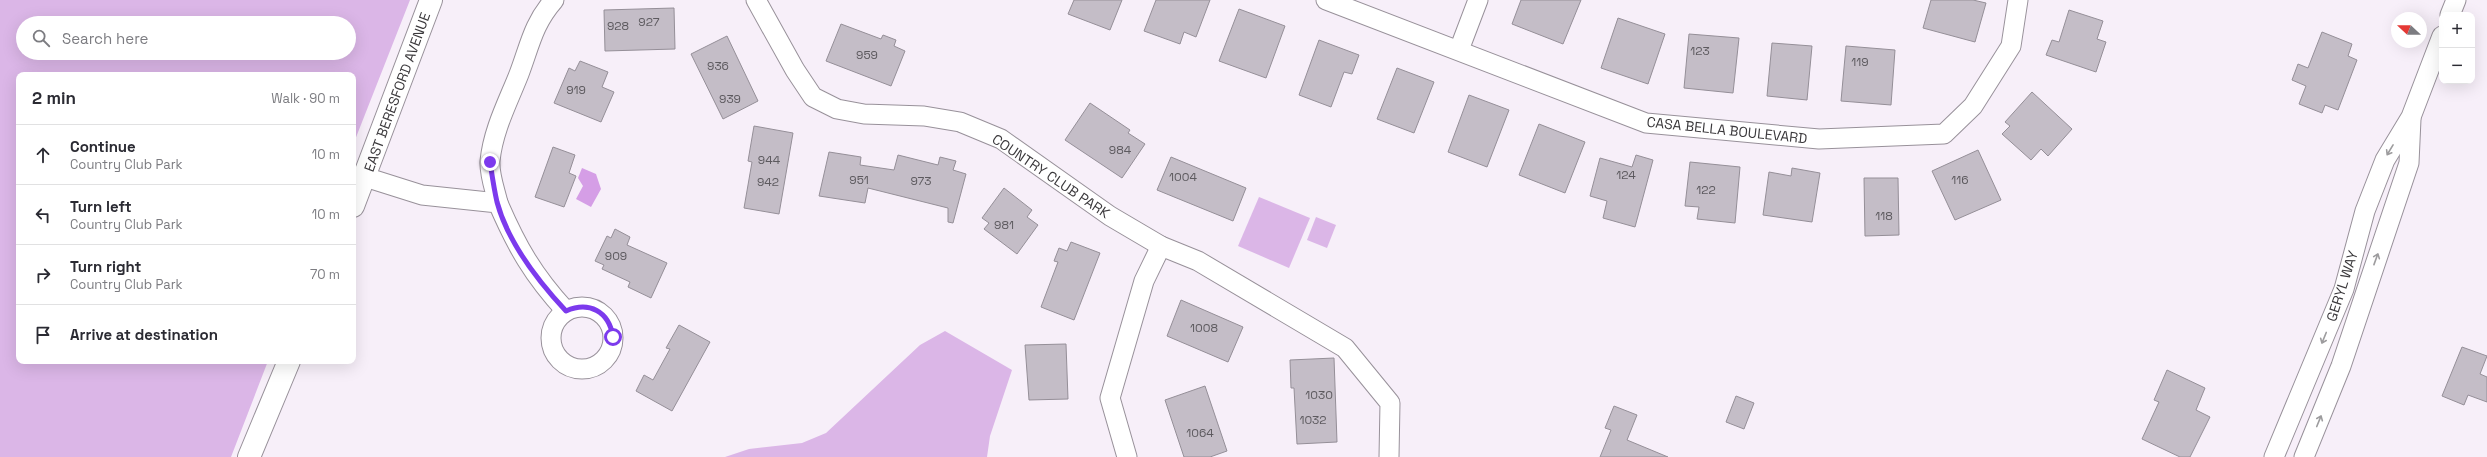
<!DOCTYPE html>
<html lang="en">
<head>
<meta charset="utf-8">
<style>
  body { margin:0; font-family:"Space Grotesk",sans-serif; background:#f7f7f7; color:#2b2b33 }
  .controls { position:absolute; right:12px; top:12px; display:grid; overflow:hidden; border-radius:8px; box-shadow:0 4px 16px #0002 }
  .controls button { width:36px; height:36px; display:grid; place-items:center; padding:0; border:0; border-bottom:1px solid #e1e1e2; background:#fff; color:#2b2b33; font:20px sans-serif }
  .compass { position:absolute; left:2391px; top:12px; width:36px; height:36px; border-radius:50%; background:#fff; box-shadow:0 4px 16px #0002; rotate:292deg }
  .stop { position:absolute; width:12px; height:12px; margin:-9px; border:3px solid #7c3aed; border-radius:50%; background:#fff }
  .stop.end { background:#7c3aed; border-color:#fff; box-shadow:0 1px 4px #0008 }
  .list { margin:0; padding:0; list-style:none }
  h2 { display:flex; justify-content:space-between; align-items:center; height:52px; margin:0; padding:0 16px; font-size:17px }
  h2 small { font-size:13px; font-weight:400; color:#7c7c81 }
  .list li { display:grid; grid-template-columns:26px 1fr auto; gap:12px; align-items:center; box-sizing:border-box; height:60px; padding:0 16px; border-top:1px solid #e1e1e2 }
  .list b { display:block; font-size:15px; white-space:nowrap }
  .list p { margin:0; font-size:13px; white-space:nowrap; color:#7c7c81 }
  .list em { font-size:13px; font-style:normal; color:#7c7c81 }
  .icon { flex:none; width:22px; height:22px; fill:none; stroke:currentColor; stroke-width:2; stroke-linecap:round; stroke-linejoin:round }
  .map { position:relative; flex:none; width:2487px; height:457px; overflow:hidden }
  .search { position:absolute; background:#fff; box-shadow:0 4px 16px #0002; left:16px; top:16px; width:340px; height:44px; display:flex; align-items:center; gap:10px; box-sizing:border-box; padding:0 14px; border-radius:22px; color:#7c7c81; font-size:15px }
  .panel { position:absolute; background:#fff; box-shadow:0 4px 16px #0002; left:16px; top:72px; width:340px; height:292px; border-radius:8px }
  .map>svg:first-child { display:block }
</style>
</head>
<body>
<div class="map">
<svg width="2487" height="457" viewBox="0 0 2487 457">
  <rect width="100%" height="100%" fill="#f7eff9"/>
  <g fill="#dbb6e7" fill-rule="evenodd">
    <path d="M 0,0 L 410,0 L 353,145 L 353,75 L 19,75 L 19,361 L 268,361 L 231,457 L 0,457 ZM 23,23 L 349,23 L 349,53 L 23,53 Z"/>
    <polygon points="1259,197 1310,218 1289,268 1238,246"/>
    <polygon points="1316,217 1336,225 1327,248 1307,240"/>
    <polygon points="945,331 1012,370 990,436 987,457 725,457 749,449 802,443 826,433 920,345"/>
  </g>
  <polygon fill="#d59ee6" points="582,168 596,174 601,189 591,207 576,199 583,186 578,178"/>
  <g fill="#c4bdc7" stroke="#958f98">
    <polygon points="1074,0 1122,0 1110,30 1068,14"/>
    <polygon points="1156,0 1210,0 1196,37 1184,32 1180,44 1144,31"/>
    <polygon points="1521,0 1581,0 1563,44 1512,24"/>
    <polygon points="1931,0 1973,0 1986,3 1975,42 1923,28"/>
    <polygon points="674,8 675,49 605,51 604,10"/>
    <polygon points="1239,9 1285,26 1266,78 1219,61"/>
    <polygon points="2069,10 2103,21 2097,39 2106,42 2096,72 2046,55 2052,40 2059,42"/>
    <polygon points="1618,18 1665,34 1648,84 1601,68"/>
    <polygon points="841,24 881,39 883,35 896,40 894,46 905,51 891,86 826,61"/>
    <polygon points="2322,32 2352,44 2348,56 2357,60 2338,110 2325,105 2322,113 2299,104 2306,86 2292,80 2298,64 2308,68"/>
    <polygon points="1689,34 1739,38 1733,93 1684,88"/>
    <polygon points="727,36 758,101 723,119 691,54"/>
    <polygon points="1319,40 1359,55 1352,74 1344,72 1331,107 1299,95"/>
    <polygon points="1772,43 1812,46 1807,100 1767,96"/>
    <polygon points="1846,46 1895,50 1891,105 1841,101"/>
    <polygon points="580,61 608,72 602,87 614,92 601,122 554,103 569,68 575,71"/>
    <polygon points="1397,68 1434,82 1414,133 1377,119"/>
    <polygon points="2032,92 2072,129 2048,156 2041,149 2031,160 2002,134 2010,126 2005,122"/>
    <polygon points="1469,95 1509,110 1487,167 1448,152"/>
    <polygon points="1090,103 1130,130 1128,133 1145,144 1122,178 1065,140"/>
    <polygon points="1539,124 1585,142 1565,193 1519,175"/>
    <polygon points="754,126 793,133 779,214 744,208 752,162 748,161"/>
    <polygon points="553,147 575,155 569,173 576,176 564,207 535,197"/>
    <polygon points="1978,150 2001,200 1955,220 1932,171"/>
    <polygon points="829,152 861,157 860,165 894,170 898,155 938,165 940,157 956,161 953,170 966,174 953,223 948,222 948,208 868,188 865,203 819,196"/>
    <polygon points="1636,155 1653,160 1635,227 1603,218 1607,201 1590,196 1600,158 1632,167"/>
    <polygon points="1171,157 1246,188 1233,221 1157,190"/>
    <polygon points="1690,162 1740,167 1735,223 1697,219 1699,207 1685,206"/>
    <polygon points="1792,168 1820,173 1812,222 1763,215 1769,172 1791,176"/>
    <polygon points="1864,178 1898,178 1899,235 1865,236"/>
    <polygon points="1004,188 1032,210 1027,217 1038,225 1017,254 984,229 989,223 982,218"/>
    <polygon points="615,229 630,237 627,245 667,263 651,298 628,287 630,282 602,269 604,265 595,261 607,236 611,238"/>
    <polygon points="1071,242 1100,253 1074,320 1041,307 1058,262 1054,261 1059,248 1067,251"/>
    <polygon points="1181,300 1243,327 1228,362 1167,336"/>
    <polygon points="679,325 710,342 672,411 636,391 644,375 653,380 670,349 666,348"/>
    <polygon points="1066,344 1068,399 1029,400 1025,345"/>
    <polygon points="2462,347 2487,356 2480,374 2487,377 2487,402 2468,395 2464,405 2442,396"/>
    <polygon points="1334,358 1337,442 1297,444 1294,388 1291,388 1290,360"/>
    <polygon points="2167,370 2205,388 2196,410 2210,417 2190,457 2180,457 2142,439 2159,402 2154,400"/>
    <polygon points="1205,386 1227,451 1210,457 1184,457 1165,400"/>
    <polygon points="1736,396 1754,403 1744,429 1726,422"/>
    <polygon points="1614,406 1637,415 1627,440 1668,457 1600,457 1611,430 1605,428"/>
  </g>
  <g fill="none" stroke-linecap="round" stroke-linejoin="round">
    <defs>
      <g id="minor">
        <polyline points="756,0 795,70 813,97 837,109 864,114 924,116 960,122 1001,139 1110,216 1161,246 1198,261 1345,348 1390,403 1389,457"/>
        <polyline points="1326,0 1646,123 1819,139 1944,134 1973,106 2011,46 2018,0"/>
        <polyline points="2450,15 2456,0"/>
        <polyline points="1459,50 1478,0"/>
        <path d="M 365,177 L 422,195 L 498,203 C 517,247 533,275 566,311"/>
        <path d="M 498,203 C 495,190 489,174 490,161 C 493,130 508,102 519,74 C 530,45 533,24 554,0"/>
        <circle cx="582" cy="338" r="31"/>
        <polyline points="1127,457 1110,398 1144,281 1161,246"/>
        <polyline points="2274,457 2344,289 2365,211 2385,160 2411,117 2442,36"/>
        <polyline points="2304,457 2341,366 2409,163 2411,119"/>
      </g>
      <g id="tertiary">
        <polyline points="353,206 431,0"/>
        <polyline points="249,457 289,361"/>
      </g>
    </defs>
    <use href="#minor" stroke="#98919a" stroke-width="21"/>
    <use href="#tertiary" stroke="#98919a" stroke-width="24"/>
    <use href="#minor" stroke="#fff" stroke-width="19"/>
    <use href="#tertiary" stroke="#fff" stroke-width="22"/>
  </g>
  <defs><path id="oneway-shaft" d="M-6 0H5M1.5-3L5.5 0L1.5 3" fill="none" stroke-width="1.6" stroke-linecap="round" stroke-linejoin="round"/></defs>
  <g stroke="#9d9c9e">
    <use href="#oneway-shaft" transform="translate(2390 150) rotate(121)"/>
    <use href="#oneway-shaft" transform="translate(2376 259) rotate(-70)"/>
    <use href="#oneway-shaft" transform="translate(2324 338) rotate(112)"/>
    <use href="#oneway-shaft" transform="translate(2319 421) rotate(-68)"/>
  </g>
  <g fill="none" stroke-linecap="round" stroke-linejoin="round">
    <path stroke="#7c3aed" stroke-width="5" d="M 490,162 C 492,175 494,189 497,202 C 508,243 537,280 566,311 C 589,301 609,311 613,337"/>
  </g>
  <g text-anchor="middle" stroke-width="3" stroke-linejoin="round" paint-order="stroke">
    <g font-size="12" fill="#5d5a5f">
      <text x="649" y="26">927</text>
      <text x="618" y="30">928</text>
      <text x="1700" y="55">123</text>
      <text x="867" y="59">959</text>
      <text x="1860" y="66">119</text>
      <text x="718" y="70">936</text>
      <text x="576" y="94">919</text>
      <text x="730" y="103">939</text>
      <text x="1120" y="154">984</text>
      <text x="769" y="164">944</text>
      <text x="1626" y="179">124</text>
      <text x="1183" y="181">1004</text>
      <text x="859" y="184">951</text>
      <text x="1960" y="184">116</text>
      <text x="921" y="185">973</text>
      <text x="768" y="186">942</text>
      <text x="1706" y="194">122</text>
      <text x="1884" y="220">118</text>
      <text x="1004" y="229">981</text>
      <text x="616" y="260">909</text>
      <text x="1204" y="332">1008</text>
      <text x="1319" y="399">1030</text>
      <text x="1313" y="424">1032</text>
      <text x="1200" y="437">1064</text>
    </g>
    <g font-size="14" fill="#3b393c" stroke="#fff">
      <text transform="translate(397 92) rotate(-70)" y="5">EAST BERESFORD AVENUE</text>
      <text transform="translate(1727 130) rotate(6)" y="5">CASA BELLA BOULEVARD</text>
      <text transform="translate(1051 176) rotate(34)" y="5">COUNTRY CLUB PARK</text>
      <text transform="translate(2342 286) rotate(-72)" y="5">GERYL WAY</text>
    </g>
  </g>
</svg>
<div class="controls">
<button>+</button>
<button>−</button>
</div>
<svg class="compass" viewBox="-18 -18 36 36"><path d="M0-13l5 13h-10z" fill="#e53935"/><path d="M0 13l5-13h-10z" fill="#7c7c81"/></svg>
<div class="stop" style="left:613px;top:337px"></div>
<div class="stop end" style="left:490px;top:162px"></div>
<div class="search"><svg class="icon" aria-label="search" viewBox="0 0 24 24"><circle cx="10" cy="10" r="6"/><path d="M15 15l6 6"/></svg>Search here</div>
<section class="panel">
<h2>2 min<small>Walk · 90 m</small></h2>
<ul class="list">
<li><svg class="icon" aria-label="ahead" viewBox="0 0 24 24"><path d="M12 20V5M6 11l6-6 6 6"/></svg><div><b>Continue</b><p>Country Club Park</p></div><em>10 m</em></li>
<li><svg class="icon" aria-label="left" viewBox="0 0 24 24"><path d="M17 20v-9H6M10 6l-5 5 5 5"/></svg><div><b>Turn left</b><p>Country Club Park</p></div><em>10 m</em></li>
<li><svg class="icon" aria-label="right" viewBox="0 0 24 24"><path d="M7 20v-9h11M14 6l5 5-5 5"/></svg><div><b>Turn right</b><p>Country Club Park</p></div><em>70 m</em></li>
<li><svg class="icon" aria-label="arrive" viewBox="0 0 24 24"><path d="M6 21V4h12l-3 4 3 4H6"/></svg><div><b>Arrive at destination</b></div></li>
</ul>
</section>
</div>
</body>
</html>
